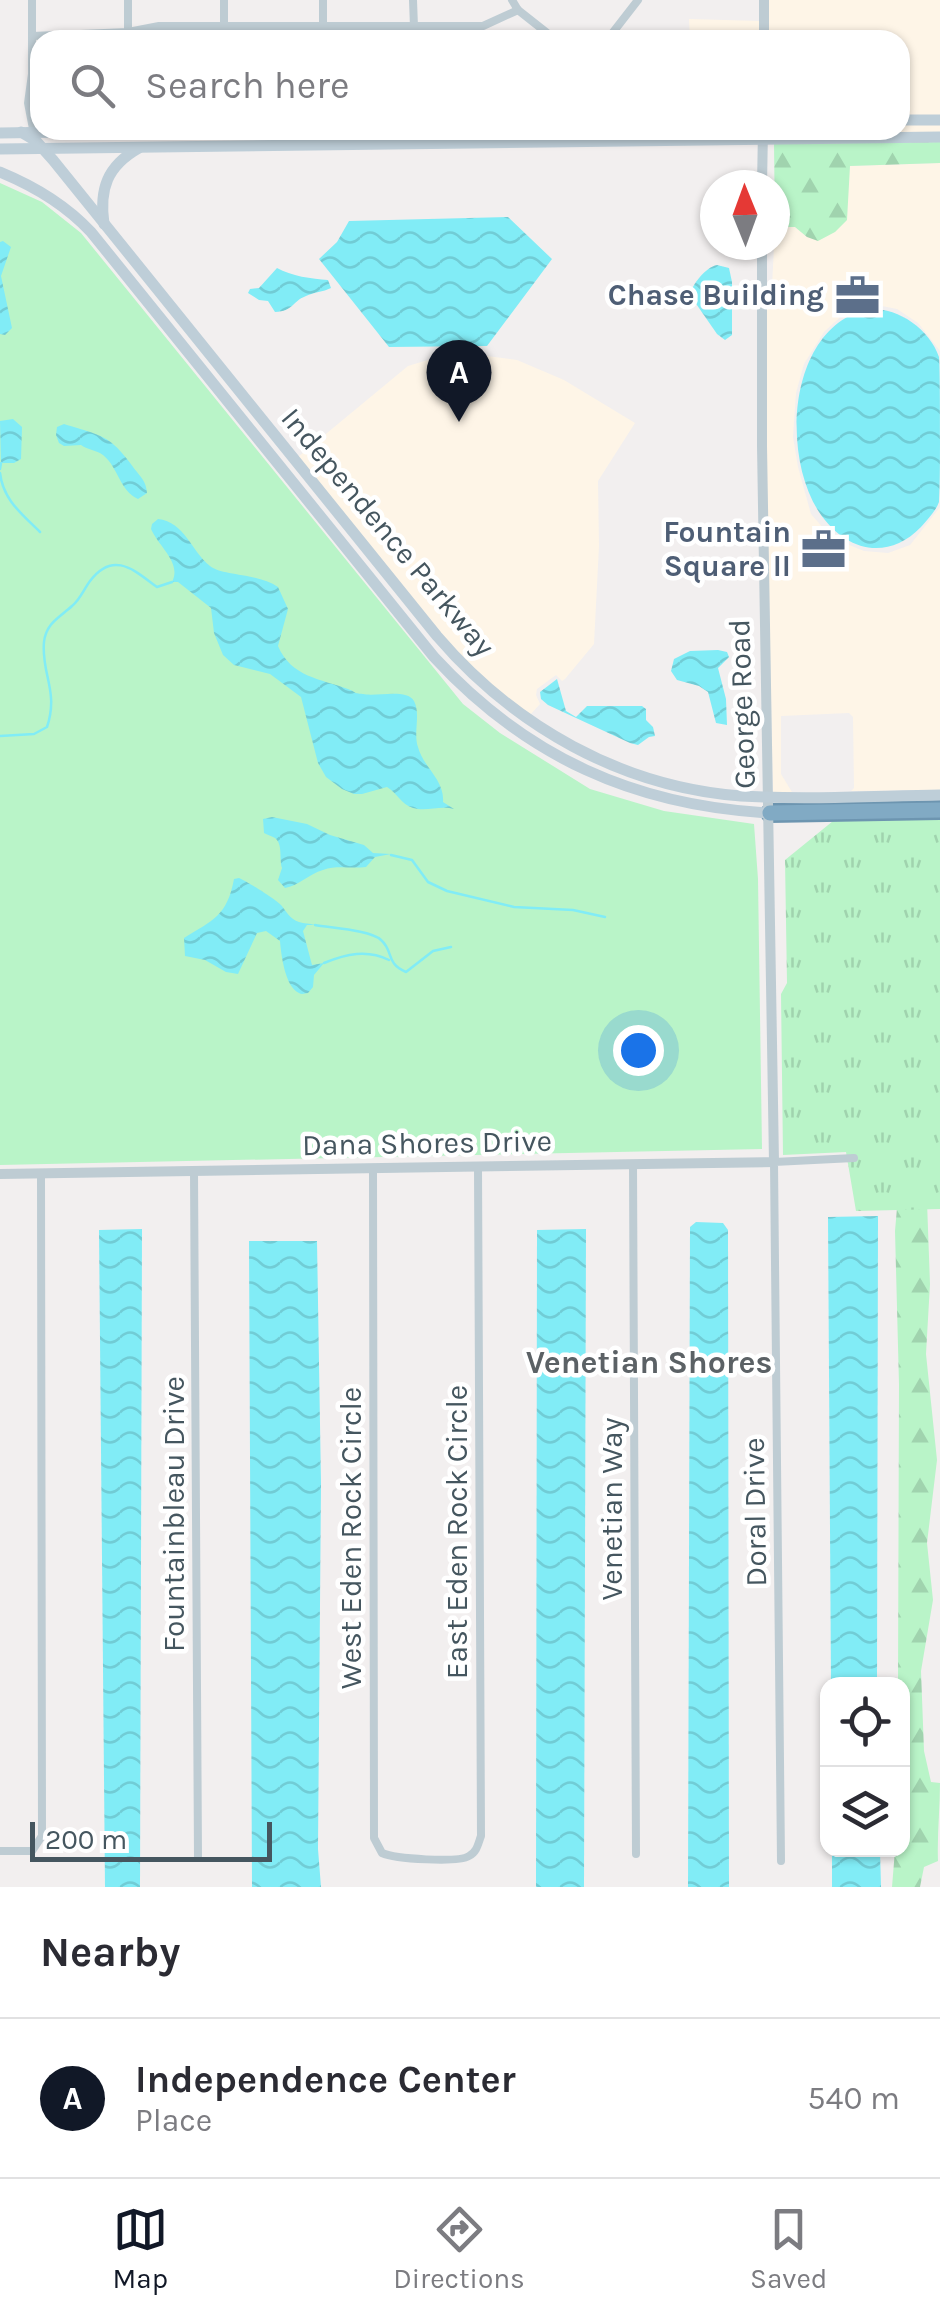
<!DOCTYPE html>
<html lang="en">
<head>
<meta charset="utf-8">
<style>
  body { margin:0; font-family:Karla,sans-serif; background:#f7f7f7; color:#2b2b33 }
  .controls { position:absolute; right:30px; bottom:30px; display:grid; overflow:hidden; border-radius:20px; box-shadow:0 2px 8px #0004 }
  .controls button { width:90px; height:90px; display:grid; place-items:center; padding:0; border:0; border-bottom:2px solid #e1e1e2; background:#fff; color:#2b2b33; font:50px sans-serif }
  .compass { position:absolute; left:700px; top:170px; width:90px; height:90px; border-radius:50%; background:#fff; box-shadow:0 2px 8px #0004; rotate:359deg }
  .scale { position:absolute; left:30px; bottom:25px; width:242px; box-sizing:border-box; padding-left:10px; border:5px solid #45565f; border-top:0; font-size:28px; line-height:35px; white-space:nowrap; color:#45565f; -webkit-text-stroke:8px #fff; paint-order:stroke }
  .you { position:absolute; left:638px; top:1050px; width:35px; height:35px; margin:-25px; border:8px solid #fff; border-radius:50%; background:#1a73e8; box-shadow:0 0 0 15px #1a73e833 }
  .badge { display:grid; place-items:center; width:65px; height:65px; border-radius:50%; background:#111827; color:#fff; font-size:32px; font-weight:700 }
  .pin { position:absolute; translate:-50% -82px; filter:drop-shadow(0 2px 5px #0008) }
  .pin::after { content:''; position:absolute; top:52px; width:35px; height:30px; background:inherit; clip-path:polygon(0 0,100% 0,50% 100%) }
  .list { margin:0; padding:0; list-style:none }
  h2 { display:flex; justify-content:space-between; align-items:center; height:130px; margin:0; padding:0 40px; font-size:42px }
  h2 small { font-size:32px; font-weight:400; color:#7c7c81 }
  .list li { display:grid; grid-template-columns:65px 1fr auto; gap:30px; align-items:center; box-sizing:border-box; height:160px; padding:0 40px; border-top:2px solid #e1e1e2 }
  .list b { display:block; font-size:38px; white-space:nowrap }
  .list p { margin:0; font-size:32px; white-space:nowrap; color:#7c7c81 }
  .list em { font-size:32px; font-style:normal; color:#7c7c81 }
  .icon { flex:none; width:55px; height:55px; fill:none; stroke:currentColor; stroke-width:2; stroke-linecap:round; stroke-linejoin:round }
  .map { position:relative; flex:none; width:940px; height:1887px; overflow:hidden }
  .search { position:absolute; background:#fff; box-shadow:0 2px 8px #0004; left:30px; right:30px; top:30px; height:110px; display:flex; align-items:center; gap:25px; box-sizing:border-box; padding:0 35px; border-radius:30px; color:#7c7c81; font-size:38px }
  .sheet { height:290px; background:#fff }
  nav { display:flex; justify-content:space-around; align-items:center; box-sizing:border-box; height:140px; border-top:2px solid #e1e1e2; background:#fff; font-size:28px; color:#7c7c81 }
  nav a { display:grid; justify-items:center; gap:5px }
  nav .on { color:#111827 }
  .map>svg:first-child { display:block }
</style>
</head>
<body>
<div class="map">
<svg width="940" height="1887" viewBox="0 0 940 1887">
  <defs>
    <pattern id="forest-firs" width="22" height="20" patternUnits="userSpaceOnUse" patternTransform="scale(2.5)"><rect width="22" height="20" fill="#b9f4c8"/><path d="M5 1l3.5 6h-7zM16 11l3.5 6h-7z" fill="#a0d3ae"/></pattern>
    <pattern id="park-tufts" width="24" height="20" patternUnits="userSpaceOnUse" patternTransform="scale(2.5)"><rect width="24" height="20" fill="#b9f4c8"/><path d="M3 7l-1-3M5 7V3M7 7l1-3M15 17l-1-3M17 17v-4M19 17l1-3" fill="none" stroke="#a0d3ae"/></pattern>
    <pattern id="water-waves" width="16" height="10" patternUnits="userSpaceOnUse" patternTransform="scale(2.5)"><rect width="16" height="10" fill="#81ecf6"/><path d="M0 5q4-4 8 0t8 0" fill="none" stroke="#71ccd5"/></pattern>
  </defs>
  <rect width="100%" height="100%" fill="#f2efef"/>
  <g fill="#fef5e7">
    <polygon points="768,0 940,0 940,115 900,116 900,40 768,40"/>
    <polygon points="689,19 760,21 759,40 690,40"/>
    <polygon points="900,125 940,125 940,132 767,133 767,130 900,130"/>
    <polygon points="940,163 940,351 918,323 897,309 877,305 847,311 824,332 804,364 796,393 793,437 798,467 811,514 832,538 864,551 888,553 910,545 940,507 940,790 851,791 854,788 853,717 849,713 781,716 781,774 792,792 773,792 766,446 766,296 772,286 775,227 795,227 807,237 850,166"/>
    <polygon points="441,356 487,356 517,360 564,380 635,423 598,481 599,546 594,644 565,679 562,681 556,675 537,689 536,695 540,704 529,716 497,692 454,649 298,457 408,366"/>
  </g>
  <polygon fill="#b9f4c8" points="0,183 42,202 81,233 463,704 500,733 590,789 664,811 754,824 758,879 762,1149 0,1165"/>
  <g fill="url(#forest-firs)">
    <polygon points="940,142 940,163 850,166 847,220 835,232 818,241 807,237 795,227 775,227 774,144"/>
    <path d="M 900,1173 L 926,1174 L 930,1284 L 926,1354 L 937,1460 L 927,1543 L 933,1600 L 921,1671 L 924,1751 L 931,1782 L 940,1783 C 940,1809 937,1835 938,1861 L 924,1867 L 920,1887 L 892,1887 L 895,1850 L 902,1850 L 902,1684 L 898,1684 L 899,1384 L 895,1231 Z"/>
  </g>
  <polygon fill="url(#park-tufts)" points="940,818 940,1209 856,1211 846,1152 783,1155 781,994 787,983 785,860 833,821"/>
  <g fill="url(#water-waves)">
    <polygon points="508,217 552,259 487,346 389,347 319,259 337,242 349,221"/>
    <polygon points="3,241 11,247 1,276 12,328 5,335 0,334 0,242"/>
    <path d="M 717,265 L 729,268 L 732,282 L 732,335 L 725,340 L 717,334 L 690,295 C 692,284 706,267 717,265 Z"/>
    <path d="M 277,268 C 291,276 312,279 328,280 L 331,288 C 323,292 314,292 306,296 C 291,302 294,311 275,312 L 268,301 L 259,300 L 248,293 L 250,289 L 259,288 Z"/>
    <path d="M 867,309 C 897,307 929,328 939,357 C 940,370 940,423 940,441 C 940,457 940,487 939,502 C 936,511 927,520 921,527 C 887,562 845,551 819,512 C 781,454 788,329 867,309 Z"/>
    <polygon points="13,419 22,427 21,459 14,463 1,463 0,421"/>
    <path d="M 64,424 C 106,437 110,435 137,472 C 143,480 146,482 147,493 L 138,499 C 120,491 118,467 103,455 C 96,450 88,450 81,445 L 64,446 L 59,443 L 56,435 L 57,427 Z"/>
    <path d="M 158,519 C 185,522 191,551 210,566 C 222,576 258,573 278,587 L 288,609 L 278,646 C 291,677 321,679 348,689 C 358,693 352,693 363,694 C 376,697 407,688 414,701 C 421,714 413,733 418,747 C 423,767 445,780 443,802 L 454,809 C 440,805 427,812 413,808 C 401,804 397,793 387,787 L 362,794 L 354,794 L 342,789 L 326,777 L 318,763 L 301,697 L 270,674 L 234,665 L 223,655 L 214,633 L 211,608 L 178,582 L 172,582 C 182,563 159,547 151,529 L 152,524 Z"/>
    <polygon points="718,650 727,652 729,657 718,668 726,699 727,725 716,723 708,692 699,686 677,680 671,671 674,659 690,651"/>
    <polygon points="557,679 566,711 576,717 587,706 642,706 646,709 646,720 653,727 655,736 649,737 638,745 630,743 548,705 541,699 540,692"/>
    <path d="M 272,817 L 307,824 L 330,835 L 364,845 L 373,853 L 391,854 L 375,857 L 366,867 C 351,869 337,865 323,870 C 309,874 298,886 285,888 L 278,880 L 282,868 C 279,859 283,844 275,838 C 272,836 267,835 264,833 L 263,819 Z"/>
    <path d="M 239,878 C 245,880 278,901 281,905 C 286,911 290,919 299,922 C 304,924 310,923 315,925 L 307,925 L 303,931 L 312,965 L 324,963 L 314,975 L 313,987 L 308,993 C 305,993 302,995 299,993 C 285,987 281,954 280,941 L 266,931 L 257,933 L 238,974 L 226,972 L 205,960 L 185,956 L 184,938 C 213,920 227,916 234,879 Z"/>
    <polygon points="878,1216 877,1684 831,1684 828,1217"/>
    <polygon points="696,1222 723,1223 728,1230 729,1887 688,1887 690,1227"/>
    <polygon points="142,1229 140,1887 105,1887 99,1230"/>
    <polygon points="586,1229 584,1887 536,1887 537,1230"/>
    <polygon points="249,1241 317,1241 321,1484 318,1849 321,1887 252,1887"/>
    <polygon points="832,1850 880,1850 881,1887 832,1887"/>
  </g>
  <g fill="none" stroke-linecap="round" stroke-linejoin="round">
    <g stroke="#81ecf6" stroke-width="2.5">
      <polyline points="0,469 1,463"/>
      <path d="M 0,473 C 3,500 22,514 40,532"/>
      <path d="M 0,736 L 34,734 L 47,727 C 59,691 41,674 44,642 C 46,623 60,617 72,606 C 80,600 84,589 90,581 C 114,549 136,572 157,587 L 172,582"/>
      <polyline points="391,855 412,860 428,882 447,891 514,907 573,910 605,917"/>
      <path d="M 315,925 C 330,928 371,930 381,940 C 394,951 385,963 406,972 L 433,951 L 451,947"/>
      <path d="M 324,963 C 346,954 367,949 389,960"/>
    </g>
    <defs>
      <polyline id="motorway" points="770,813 940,810"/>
    </defs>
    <use href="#motorway" stroke="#6d95b0" stroke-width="20"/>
    <g stroke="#beccd3" stroke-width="8">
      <polyline points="32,0 32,74 28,103 34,134"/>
      <polyline points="128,0 128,32"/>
      <polyline points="224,0 224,25"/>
      <polyline points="323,0 323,27"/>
      <polyline points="413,0 414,27"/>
      <polyline points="512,0 518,10 556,40"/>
      <polyline points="32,36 128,32 159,26 483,26 518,10"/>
      <polyline points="607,40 638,0"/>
      <polyline points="32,74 37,93 40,127"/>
      <polyline points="595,130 595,140"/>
      <polyline points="633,1165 636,1854"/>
      <path d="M 373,1168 L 374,1838 L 382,1853 C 395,1859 458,1863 469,1856 C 477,1852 478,1844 481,1836 L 478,1167"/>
      <polyline points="194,1172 198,1857"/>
      <polyline points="0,1851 32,1851 42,1836 41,1174"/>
      <polyline points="781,1861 774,1162 854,1158"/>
    </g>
    <g stroke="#beccd3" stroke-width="10">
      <polyline points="764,40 764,0"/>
      <polyline points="762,185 763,130"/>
      <polyline points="0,1174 774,1162 762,446 762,245"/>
    </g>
    <g stroke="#beced8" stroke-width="11">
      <polyline points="900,120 940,120"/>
      <path d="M 21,132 L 36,141 L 53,160 L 437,636 C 514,726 621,787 741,796 C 807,800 874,796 940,795"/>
      <polyline points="0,133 195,130"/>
      <polyline points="0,149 940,137"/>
      <path d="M 0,172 C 34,186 66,205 91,232 L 434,657 C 526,757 635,806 770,813"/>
      <path d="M 104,224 C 99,189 107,166 139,148"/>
    </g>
    <use href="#motorway" stroke="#81aac4" stroke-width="15"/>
  </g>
  <defs>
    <symbol id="office-bare" viewBox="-9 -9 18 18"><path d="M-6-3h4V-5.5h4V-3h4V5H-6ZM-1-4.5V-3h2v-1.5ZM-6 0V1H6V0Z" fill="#5c6f8a" stroke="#fff" stroke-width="2.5" paint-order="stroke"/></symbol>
  </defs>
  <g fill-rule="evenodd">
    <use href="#office-bare" x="826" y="264" width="63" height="63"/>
    <use href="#office-bare" x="792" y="518" width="63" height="63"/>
  </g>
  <g text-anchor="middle" stroke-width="9" stroke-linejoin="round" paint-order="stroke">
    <g font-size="30" font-weight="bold" fill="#4e5e75" stroke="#fff" text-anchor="end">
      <text x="824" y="305">Chase Building</text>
      <text x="791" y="542">Fountain<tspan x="791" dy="34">Square II</tspan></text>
    </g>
    <g font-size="30" fill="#45565f" stroke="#fff">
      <text transform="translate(388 532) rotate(50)" y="10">Independence Parkway</text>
      <text transform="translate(742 704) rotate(-92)" y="10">George Road</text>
      <text transform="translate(427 1143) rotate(-1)" y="10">Dana Shores Drive</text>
      <text transform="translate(612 1509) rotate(-90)" y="10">Venetian Way</text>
      <text transform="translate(755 1512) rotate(-91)" y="10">Doral Drive</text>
      <text transform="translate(174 1514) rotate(-90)" y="10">Fountainbleau Drive</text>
      <text transform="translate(457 1532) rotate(-90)" y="10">East Eden Rock Circle</text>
      <text transform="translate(351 1538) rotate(-90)" y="10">West Eden Rock Circle</text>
    </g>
    <g font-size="32" font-weight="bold" fill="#5b6165" stroke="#fff">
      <text x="649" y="1373">Venetian Shores</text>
    </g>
  </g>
</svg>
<div class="controls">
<button><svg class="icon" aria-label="locate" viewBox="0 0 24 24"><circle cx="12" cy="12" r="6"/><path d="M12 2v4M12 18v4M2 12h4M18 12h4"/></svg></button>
<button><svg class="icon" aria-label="layers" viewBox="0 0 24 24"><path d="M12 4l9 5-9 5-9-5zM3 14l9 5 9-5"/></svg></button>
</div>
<svg class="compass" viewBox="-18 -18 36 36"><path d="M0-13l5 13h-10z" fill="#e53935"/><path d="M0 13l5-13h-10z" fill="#7c7c81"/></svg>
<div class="scale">200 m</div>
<div class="you"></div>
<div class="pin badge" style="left:459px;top:422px">A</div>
<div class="search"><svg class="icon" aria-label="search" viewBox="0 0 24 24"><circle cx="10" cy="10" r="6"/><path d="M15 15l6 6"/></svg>Search here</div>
</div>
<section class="sheet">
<h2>Nearby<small></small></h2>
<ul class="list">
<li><span class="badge">A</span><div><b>Independence Center</b><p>Place</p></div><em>540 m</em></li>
</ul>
</section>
<nav>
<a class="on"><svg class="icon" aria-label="map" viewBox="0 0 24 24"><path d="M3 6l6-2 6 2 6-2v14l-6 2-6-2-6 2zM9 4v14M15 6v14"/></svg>Map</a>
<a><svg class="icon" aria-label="directions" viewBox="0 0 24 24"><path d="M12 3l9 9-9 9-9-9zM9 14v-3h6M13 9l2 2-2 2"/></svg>Directions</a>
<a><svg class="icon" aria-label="saved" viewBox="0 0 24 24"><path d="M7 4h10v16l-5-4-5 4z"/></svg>Saved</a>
</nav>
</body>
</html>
